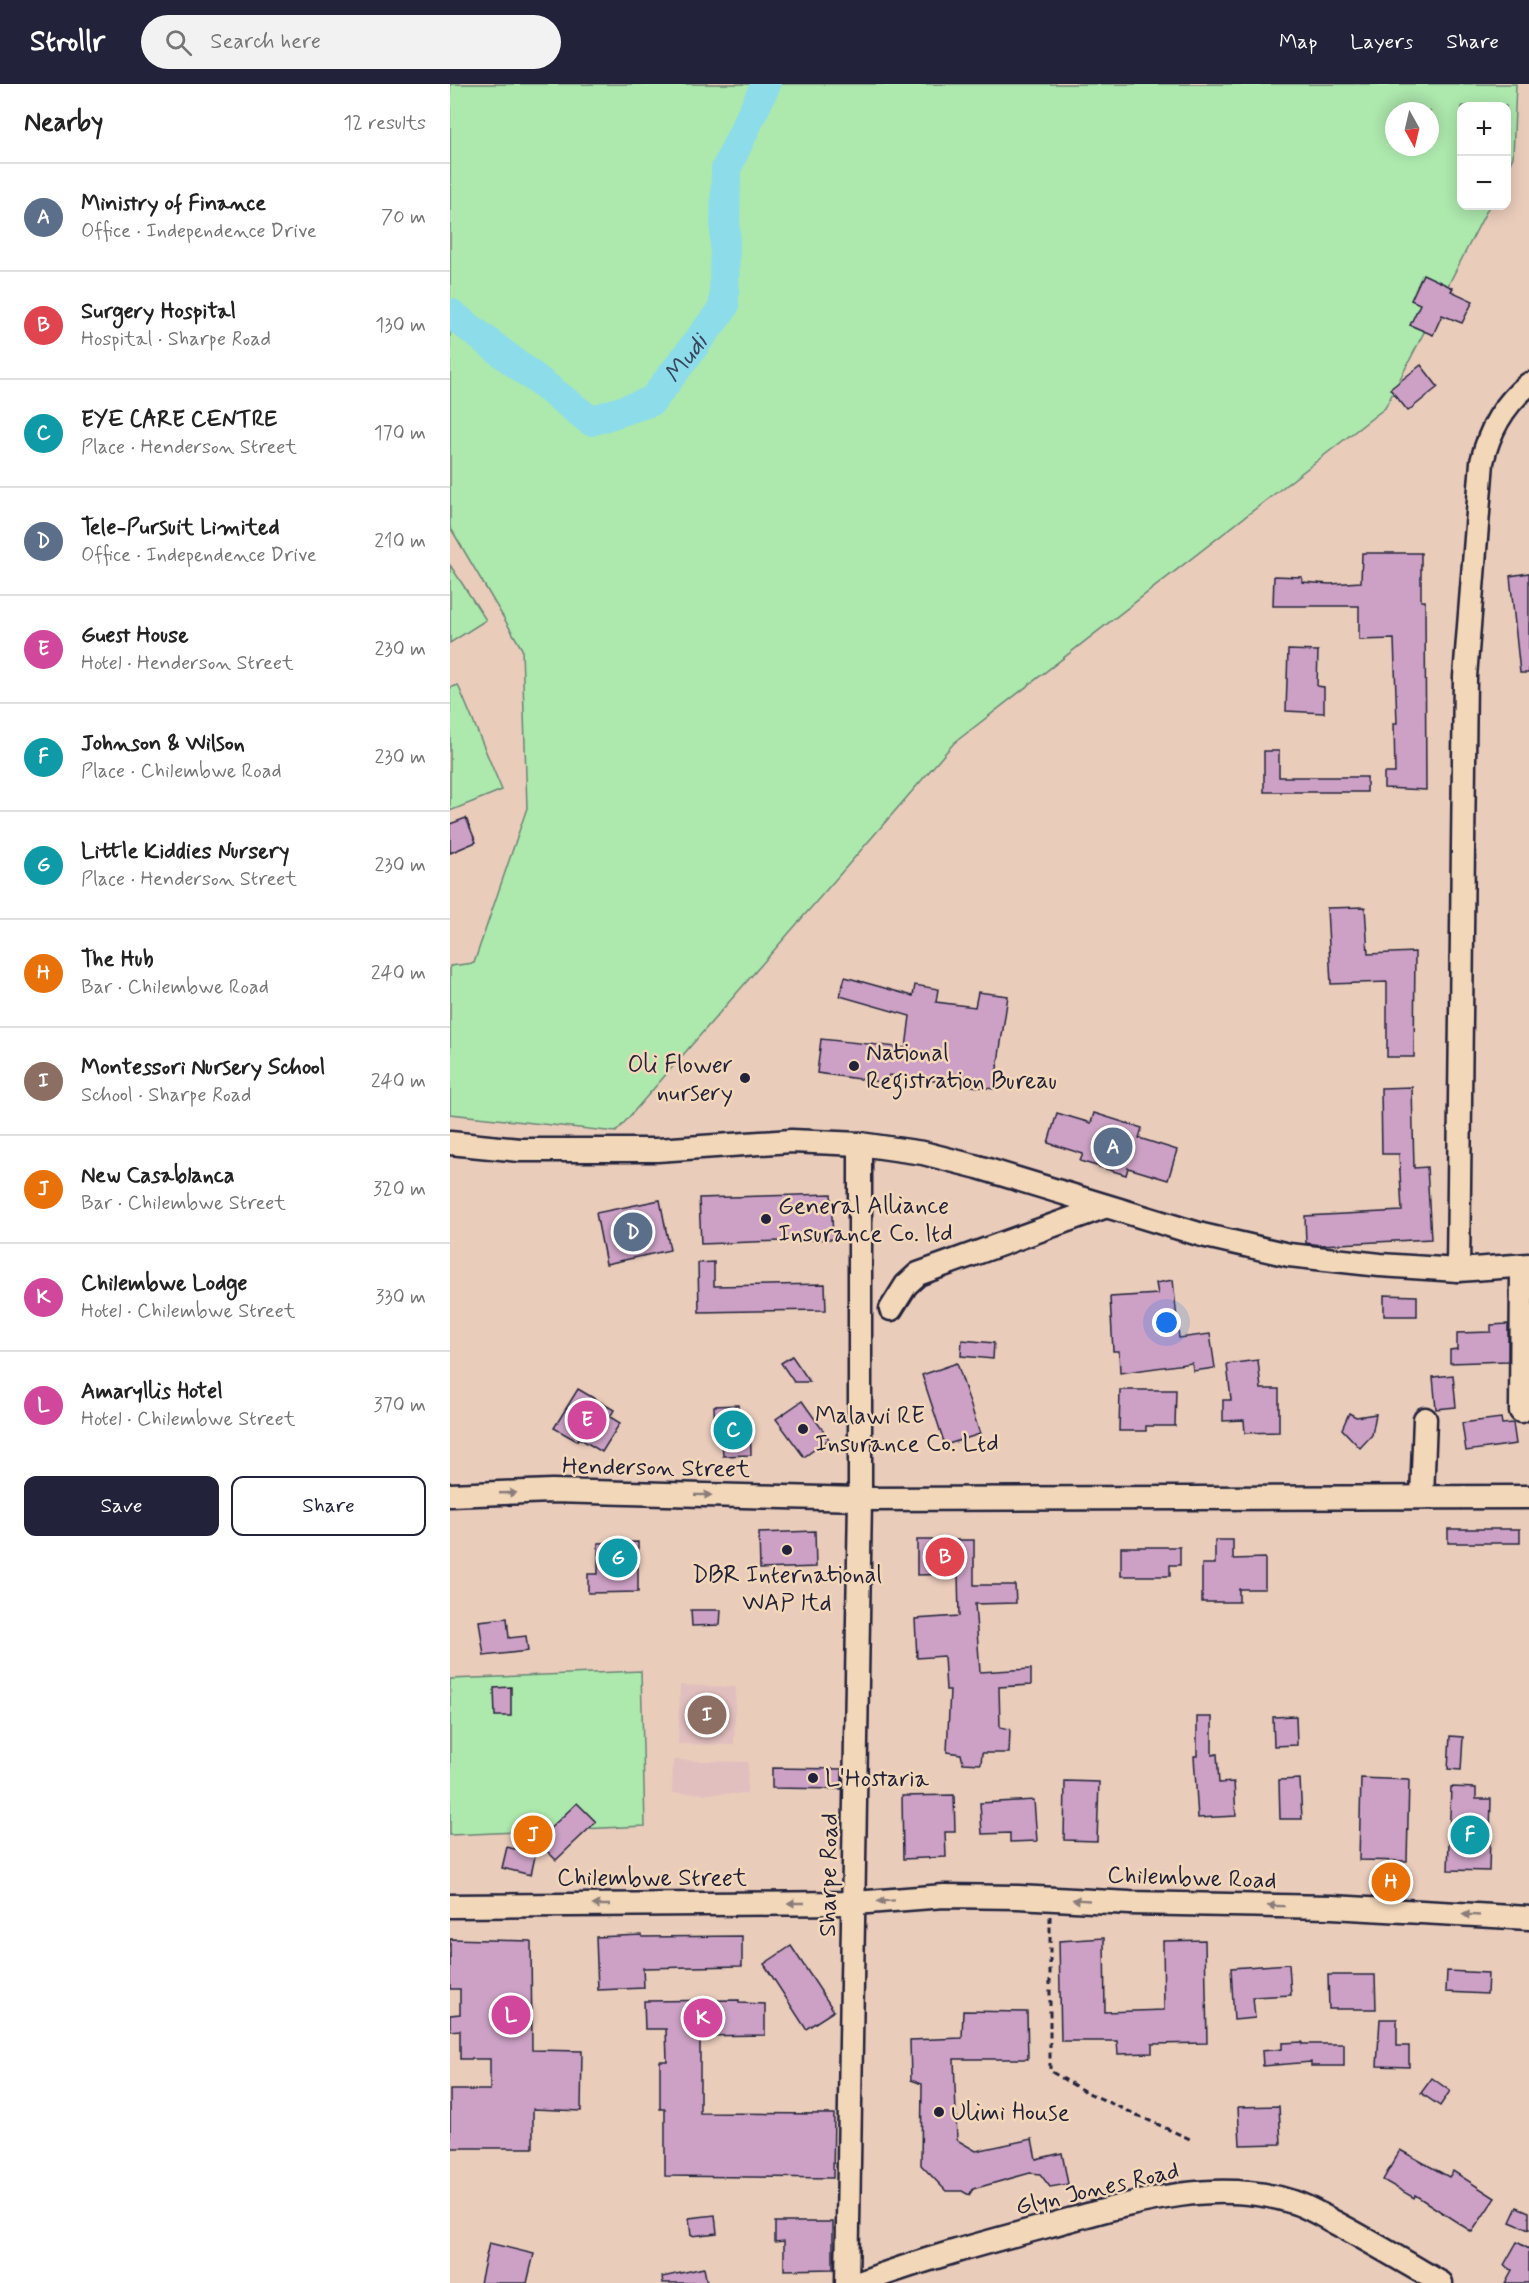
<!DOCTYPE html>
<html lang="en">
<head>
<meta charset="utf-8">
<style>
  body { margin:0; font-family:Mynerve,sans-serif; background:#f2f2f2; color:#222 }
  .controls { position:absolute; right:18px; top:18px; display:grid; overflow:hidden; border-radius:12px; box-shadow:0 3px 15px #0003 }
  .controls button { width:54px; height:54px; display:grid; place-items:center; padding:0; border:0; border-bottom:2px solid #e0e0e0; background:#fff; color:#222; font:30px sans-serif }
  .compass { position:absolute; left:935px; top:18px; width:54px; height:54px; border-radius:50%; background:#fff; box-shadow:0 3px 15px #0003; rotate:172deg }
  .you { position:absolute; left:717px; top:1239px; width:21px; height:21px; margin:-15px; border:4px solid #fff; border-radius:50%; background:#1a73e8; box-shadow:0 0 0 9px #1a73e833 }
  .badge { display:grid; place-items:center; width:39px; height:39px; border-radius:50%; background:#22223b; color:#fff; font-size:20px; font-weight:700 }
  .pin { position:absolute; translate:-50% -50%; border:3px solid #fff; box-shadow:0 2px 6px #0006 }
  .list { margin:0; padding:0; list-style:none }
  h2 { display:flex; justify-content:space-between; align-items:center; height:78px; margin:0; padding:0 24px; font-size:26px }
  h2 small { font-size:20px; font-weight:400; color:#767676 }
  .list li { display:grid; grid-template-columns:39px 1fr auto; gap:18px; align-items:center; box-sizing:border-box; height:108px; padding:0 24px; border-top:2px solid #e0e0e0 }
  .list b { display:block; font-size:22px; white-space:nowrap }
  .list p { margin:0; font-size:20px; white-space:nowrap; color:#767676 }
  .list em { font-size:20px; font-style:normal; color:#767676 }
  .actions { display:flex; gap:12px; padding:18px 24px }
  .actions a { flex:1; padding:14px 0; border:2px solid #22223b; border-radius:12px; text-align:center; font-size:21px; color:#22223b }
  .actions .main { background:#22223b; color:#fff }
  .icon { flex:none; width:33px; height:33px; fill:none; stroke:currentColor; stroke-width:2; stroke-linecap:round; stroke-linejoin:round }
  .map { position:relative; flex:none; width:1079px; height:2199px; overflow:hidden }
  header { display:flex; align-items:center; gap:36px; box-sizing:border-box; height:84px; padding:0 30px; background:#22223b; color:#fff }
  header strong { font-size:28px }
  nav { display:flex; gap:33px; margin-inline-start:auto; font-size:21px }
  .search { width:420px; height:54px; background:#f2f2f2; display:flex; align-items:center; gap:15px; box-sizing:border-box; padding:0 21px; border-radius:33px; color:#767676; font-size:22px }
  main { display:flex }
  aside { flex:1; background:#fff }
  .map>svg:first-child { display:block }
</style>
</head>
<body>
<header>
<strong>Strollr</strong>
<div class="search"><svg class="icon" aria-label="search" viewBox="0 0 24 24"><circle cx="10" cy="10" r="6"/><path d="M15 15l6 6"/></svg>Search here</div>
<nav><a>Map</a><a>Layers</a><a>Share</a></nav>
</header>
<main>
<aside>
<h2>Nearby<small>12 results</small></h2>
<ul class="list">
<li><span class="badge" style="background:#5c6f8a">A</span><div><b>Ministry of Finance</b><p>Office · Independence Drive</p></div><em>70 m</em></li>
<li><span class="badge" style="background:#e0444e">B</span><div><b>Surgery Hospital</b><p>Hospital · Sharpe Road</p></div><em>130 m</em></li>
<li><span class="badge" style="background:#0f9aa8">C</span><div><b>EYE CARE CENTRE</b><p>Place · Henderson Street</p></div><em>170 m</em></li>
<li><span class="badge" style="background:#5c6f8a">D</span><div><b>Tele-Pursuit Limited</b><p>Office · Independence Drive</p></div><em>210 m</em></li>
<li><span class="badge" style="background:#d1479c">E</span><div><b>Guest House</b><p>Hotel · Henderson Street</p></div><em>230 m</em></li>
<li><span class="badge" style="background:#0f9aa8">F</span><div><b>Johnson &amp; Wilson</b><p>Place · Chilembwe Road</p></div><em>230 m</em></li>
<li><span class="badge" style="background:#0f9aa8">G</span><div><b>Little Kiddies Nursery</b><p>Place · Henderson Street</p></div><em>230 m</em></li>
<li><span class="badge" style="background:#e8710a">H</span><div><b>The Hub</b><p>Bar · Chilembwe Road</p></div><em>240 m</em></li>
<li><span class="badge" style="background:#8d6e63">I</span><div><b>Montessori Nursery School</b><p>School · Sharpe Road</p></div><em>240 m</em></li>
<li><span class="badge" style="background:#e8710a">J</span><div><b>New Casablanca</b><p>Bar · Chilembwe Street</p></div><em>320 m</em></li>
<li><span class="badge" style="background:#d1479c">K</span><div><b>Chilembwe Lodge</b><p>Hotel · Chilembwe Street</p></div><em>330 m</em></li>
<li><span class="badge" style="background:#d1479c">L</span><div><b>Amaryllis Hotel</b><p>Hotel · Chilembwe Street</p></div><em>370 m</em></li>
</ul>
<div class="actions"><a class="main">Save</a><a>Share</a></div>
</aside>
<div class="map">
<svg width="1079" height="2199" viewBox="0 0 1079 2199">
  <rect width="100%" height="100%" fill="#eaccbb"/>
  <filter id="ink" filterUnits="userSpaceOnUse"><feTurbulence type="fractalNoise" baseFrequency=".0167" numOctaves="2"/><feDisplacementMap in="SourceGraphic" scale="12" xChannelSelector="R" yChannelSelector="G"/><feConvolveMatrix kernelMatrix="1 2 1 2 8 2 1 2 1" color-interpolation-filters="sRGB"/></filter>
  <g filter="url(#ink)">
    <g fill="#e1bfbe">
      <polygon points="230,1601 286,1603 284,1661 228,1660"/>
      <polygon points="223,1676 298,1678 297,1710 222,1709"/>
    </g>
    <g fill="#ade8ad" stroke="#688574" stroke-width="1.5" fill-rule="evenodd">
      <path d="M 0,0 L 1066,0 L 1063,73 L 1057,86 L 1056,22 L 1012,22 L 1012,122 L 1039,122 L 935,324 L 504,659 L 166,1048 L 0,1030 L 0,882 L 24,879 L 77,724 L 72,565 L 0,443 ZM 944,27 L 980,27 L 980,63 L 944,63 Z"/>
      <polygon points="0,481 36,536 0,559"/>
      <polygon points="8,601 52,706 0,727 0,604"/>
      <polygon points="191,1587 195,1742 0,1751 0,1595"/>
    </g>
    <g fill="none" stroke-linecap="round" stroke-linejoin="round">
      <path stroke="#8ddcea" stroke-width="30" id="s1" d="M 0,229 L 141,337 L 202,317 L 274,223 L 276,85 L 316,0"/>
    </g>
    <g fill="#cca1c5" stroke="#22223b" stroke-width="1.5">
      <polygon points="973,190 1003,204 1001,207 1023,217 1012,239 992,231 983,251 960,241 970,220 961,216"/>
      <polygon points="971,281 988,303 958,327 940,305"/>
      <polygon points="912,469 971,469 971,517 975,517 976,706 934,704 934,689 945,689 944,639 947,639 944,555 909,556 909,522 823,522 824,492 852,493 852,498 880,500 911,498"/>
      <polygon points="1079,489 1079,589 1070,589 1060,492"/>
      <polygon points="838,566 868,567 867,602 874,603 874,629 836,627"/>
      <polygon points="814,667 829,667 829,693 917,693 917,708 814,708"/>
      <polygon points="16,734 26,758 0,769 0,740"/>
      <polygon points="915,823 918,870 965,868 964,973 937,973 937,898 881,900 877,824"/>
      <polygon points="395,893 463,912 465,901 488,905 486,918 525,923 528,908 558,912 544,1005 439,991 437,999 367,989 371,955 456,964 460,932 390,912"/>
      <polygon points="962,1003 964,1084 977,1083 981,1155 871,1161 856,1159 855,1132 952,1127 949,1070 932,1070 931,1004"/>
      <polygon points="607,1029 641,1039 644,1029 692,1044 689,1054 727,1066 718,1096 678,1084 676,1091 630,1077 633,1070 598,1059"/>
      <polygon points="381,1110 383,1155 251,1160 249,1114"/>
      <polygon points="210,1116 220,1166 156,1180 146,1129"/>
      <polygon points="264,1178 264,1202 375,1200 376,1226 249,1228 248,1179"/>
      <polygon points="723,1196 729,1254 760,1250 765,1284 743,1287 742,1279 670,1289 669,1267 663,1267 660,1213 708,1210 706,1199"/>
      <polygon points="934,1211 967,1212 967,1232 934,1232"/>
      <polygon points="1058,1240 1058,1277 1000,1279 1000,1266 1007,1265 1007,1249 1041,1248 1041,1241"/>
      <polygon points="512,1256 544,1259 543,1275 511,1272"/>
      <polygon points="342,1272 360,1298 344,1298 331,1279"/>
      <polygon points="808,1276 811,1305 829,1305 829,1348 795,1349 794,1336 773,1337 773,1316 781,1316 777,1280"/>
      <polygon points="507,1279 530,1350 495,1361 472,1291"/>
      <polygon points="1003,1291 1006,1323 986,1325 983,1293"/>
      <polygon points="128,1305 164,1326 160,1333 170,1339 152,1368 129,1354 127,1357 104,1344"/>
      <polygon points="670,1306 726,1306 725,1342 696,1342 696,1347 669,1347"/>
      <polygon points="352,1317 379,1355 354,1373 326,1335"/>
      <polygon points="288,1321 289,1337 300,1336 301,1371 273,1372 272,1356 265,1356 264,1322"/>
      <polygon points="899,1329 906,1333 926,1330 922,1351 910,1364 892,1345"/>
      <polygon points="1051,1334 1052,1340 1063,1339 1066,1360 1016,1367 1012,1339"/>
      <rect x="998" y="1445" width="72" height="14"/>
      <polygon points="365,1447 366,1483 310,1485 309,1449"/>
      <polygon points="467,1456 524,1456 524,1501 565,1501 566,1519 525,1520 530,1588 581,1585 581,1601 549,1603 550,1643 560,1645 559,1669 532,1669 531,1680 513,1679 511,1670 497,1668 500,1606 496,1606 494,1572 467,1574 465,1535 509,1532 508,1490 467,1491"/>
      <polygon points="765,1456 783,1456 783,1475 815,1474 815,1505 789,1505 789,1518 752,1518 752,1480 765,1480"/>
      <polygon points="188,1458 188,1508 138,1509 138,1490 148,1490 148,1459"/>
      <polygon points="671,1463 730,1463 730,1481 720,1481 720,1492 671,1492"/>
      <polygon points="241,1526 271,1526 270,1541 242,1542"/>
      <polygon points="57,1534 59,1554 76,1552 78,1567 34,1572 29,1537"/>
      <polygon points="61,1603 61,1632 45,1632 44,1604"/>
      <polygon points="846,1632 847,1661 824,1662 823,1633"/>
      <polygon points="747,1633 762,1633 762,1671 767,1670 769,1699 784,1698 786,1732 748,1734 744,1672 747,1672"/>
      <polygon points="1000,1652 1013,1653 1011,1686 998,1685"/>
      <polygon points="322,1684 392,1685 392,1705 322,1704"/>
      <polygon points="911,1694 959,1696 957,1777 909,1776"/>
      <polygon points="850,1695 852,1735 830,1735 829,1696"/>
      <polygon points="615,1697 649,1698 647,1757 614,1756"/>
      <polygon points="1001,1703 1026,1704 1026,1715 1041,1715 1039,1787 998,1786"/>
      <polygon points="504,1711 505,1748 495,1748 496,1773 453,1775 452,1712"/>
      <polygon points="584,1716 587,1757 560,1758 560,1749 532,1750 530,1719"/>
      <polygon points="127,1719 146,1738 106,1776 88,1758 81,1791 52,1784 57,1763 75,1768"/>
      <polygon points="192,1851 192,1853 292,1852 292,1882 193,1884 194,1904 148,1906 146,1853"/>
      <polygon points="654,1854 655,1928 714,1926 713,1857 755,1856 757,1959 702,1960 702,1969 668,1970 667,1957 611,1957 609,1857"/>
      <polygon points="0,1855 81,1857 82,1966 132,1967 131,2027 83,2025 83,2064 0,2064 0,2006 40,2006 40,1975 10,1975 10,1946 0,1947 0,1931 10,1930 10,1905 0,1905"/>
      <polygon points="341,1862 384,1927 356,1945 314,1880"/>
      <polygon points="839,1880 841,1911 803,1913 805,1934 784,1936 781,1884"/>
      <polygon points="997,1887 1038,1889 1037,1910 996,1908"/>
      <polygon points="878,1891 925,1891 926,1925 879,1925"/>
      <polygon points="289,1916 289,1919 315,1920 315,1951 250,1952 250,2029 384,2030 383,2094 215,2092 215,2025 210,2025 210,1977 217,1977 216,1945 195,1945 194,1917"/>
      <polygon points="513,1927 577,1928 578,1975 504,1975 507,2056 526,2067 582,2055 586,2075 612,2069 618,2100 600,2103 590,2090 580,2089 523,2105 519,2111 512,2107 496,2107 471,2081 472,2000 461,1996 460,1956 512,1954"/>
      <polygon points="930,1935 947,1935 947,1962 959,1962 959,1983 927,1982"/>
      <polygon points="852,1958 852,1960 894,1960 894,1982 861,1982 861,1978 813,1982 812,1967 832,1965 832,1959"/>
      <polygon points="982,1994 1000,2007 990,2022 971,2009"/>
      <polygon points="829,2022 831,2060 790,2061 788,2023"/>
      <polygon points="950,2066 999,2093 1003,2087 1045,2114 1022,2148 965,2111 964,2114 933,2096"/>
      <polygon points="1067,2123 1079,2128 1079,2146 1060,2138"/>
      <polygon points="265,2131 267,2149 241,2152 239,2134"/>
      <polygon points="325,2138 383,2138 383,2185 334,2186 334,2157 325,2158"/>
      <polygon points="1067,2158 1079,2165 1079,2199 1055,2199 1062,2186 1054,2181"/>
      <polygon points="39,2159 84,2170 77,2199 30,2199"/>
      <polygon points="254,2184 257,2199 213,2199 212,2193"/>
    </g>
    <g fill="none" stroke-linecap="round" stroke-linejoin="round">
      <defs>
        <g id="minor">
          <polyline points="0,1059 70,1066 207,1066 341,1057 410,1060 473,1069 528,1083 752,1151 839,1171 930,1181 1008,1186 1079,1181"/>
          <path d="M 1008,1186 L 1015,593 L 1032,378 C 1039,347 1054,320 1079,300"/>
          <polyline points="441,1225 456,1201 468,1190 654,1123"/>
          <polyline points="1071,1327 1072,1183"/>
          <polyline points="0,1411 102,1407 410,1415 1079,1413"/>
          <polyline points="972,1413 975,1335"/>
          <polyline points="0,1822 405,1819 494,1812 568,1813 680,1819 882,1823 1079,1834"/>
          <polyline points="397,2199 410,1415 410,1060"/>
          <path d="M 409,2199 C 471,2176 533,2159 597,2142 C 675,2121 763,2092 843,2118 C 857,2122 871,2131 884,2138 C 920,2157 955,2178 991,2199"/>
        </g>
      </defs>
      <use href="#minor" stroke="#22223b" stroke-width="27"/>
      <polyline stroke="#22223b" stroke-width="3" stroke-dasharray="6 4.5" stroke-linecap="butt" points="600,1832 600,1987 634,2007 742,2056"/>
      <use href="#minor" stroke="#f2d7b9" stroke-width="22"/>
    </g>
    <defs><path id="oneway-solid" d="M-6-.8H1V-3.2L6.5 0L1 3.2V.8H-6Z" transform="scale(1.5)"/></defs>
    <g fill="#8a7c7a">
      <use href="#oneway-solid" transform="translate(58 1409) rotate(-2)"/>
      <use href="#oneway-solid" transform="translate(253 1411) rotate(1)"/>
      <use href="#oneway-solid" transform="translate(631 1816) rotate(-177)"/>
      <use href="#oneway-solid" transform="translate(436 1817) rotate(176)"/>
      <use href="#oneway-solid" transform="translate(346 1819) rotate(180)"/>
      <use href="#oneway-solid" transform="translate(151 1821) rotate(180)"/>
      <use href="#oneway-solid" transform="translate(826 1822) rotate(-179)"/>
      <use href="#oneway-solid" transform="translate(1021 1831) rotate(-177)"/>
    </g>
  </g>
  <g fill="#22223b" stroke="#f2d7b9" stroke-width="2">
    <circle cx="404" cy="982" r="6"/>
    <circle cx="295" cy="994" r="6"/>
    <circle cx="316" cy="1135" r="6"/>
    <circle cx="353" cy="1345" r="6"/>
    <circle cx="337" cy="1466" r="6"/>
    <circle cx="363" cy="1694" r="6"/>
    <circle cx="489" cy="2028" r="6"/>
  </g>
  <g text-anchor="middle" stroke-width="5" stroke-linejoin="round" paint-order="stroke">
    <g font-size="24" fill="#22223b" stroke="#f2d7b9" text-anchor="start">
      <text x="416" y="976">National<tspan x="416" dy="28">Registration Bureau</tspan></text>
      <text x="283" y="988" text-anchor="end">Oli Flower<tspan x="283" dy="28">nursery</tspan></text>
      <text x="328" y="1129">General Alliance<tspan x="328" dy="28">Insurance Co. ltd</tspan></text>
      <text x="365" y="1339">Malawi RE<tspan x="365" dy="28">Insurance Co. Ltd</tspan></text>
      <text x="337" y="1498" text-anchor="middle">DBR International<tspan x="337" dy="28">WAP ltd</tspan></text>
      <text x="375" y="1702">L'Hostaria</text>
      <text x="501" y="2036">Ulimi House</text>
    </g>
    <g font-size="24" fill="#22223b" stroke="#f2d7b9">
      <text transform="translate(206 1383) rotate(1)" y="8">Henderson Street</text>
      <text transform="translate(378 1791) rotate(-89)" y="8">Sharpe Road</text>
      <text x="202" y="1801">Chilembwe Street</text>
      <text transform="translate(742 1793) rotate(2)" y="8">Chilembwe Road</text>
      <text transform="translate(647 2104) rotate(-13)" y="8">Glyn Jones Road</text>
    </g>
    <g font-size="26" font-style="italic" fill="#37475e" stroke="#f2d7b9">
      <text dy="9" stroke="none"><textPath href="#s1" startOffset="296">Mudi</textPath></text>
    </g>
  </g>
</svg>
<div class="controls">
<button>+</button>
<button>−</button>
</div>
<svg class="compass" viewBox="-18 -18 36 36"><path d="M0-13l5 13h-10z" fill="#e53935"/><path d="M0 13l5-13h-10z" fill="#767676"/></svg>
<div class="you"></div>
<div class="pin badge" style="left:663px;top:1063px;background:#5c6f8a">A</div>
<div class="pin badge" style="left:495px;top:1473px;background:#e0444e">B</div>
<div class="pin badge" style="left:283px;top:1346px;background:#0f9aa8">C</div>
<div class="pin badge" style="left:183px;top:1148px;background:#5c6f8a">D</div>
<div class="pin badge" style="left:137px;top:1336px;background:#d1479c">E</div>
<div class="pin badge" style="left:1020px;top:1751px;background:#0f9aa8">F</div>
<div class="pin badge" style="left:168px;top:1474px;background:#0f9aa8">G</div>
<div class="pin badge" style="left:941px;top:1798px;background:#e8710a">H</div>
<div class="pin badge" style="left:257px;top:1631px;background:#8d6e63">I</div>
<div class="pin badge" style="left:83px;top:1751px;background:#e8710a">J</div>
<div class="pin badge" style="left:253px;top:1934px;background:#d1479c">K</div>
<div class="pin badge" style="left:61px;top:1931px;background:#d1479c">L</div>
</div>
</main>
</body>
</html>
